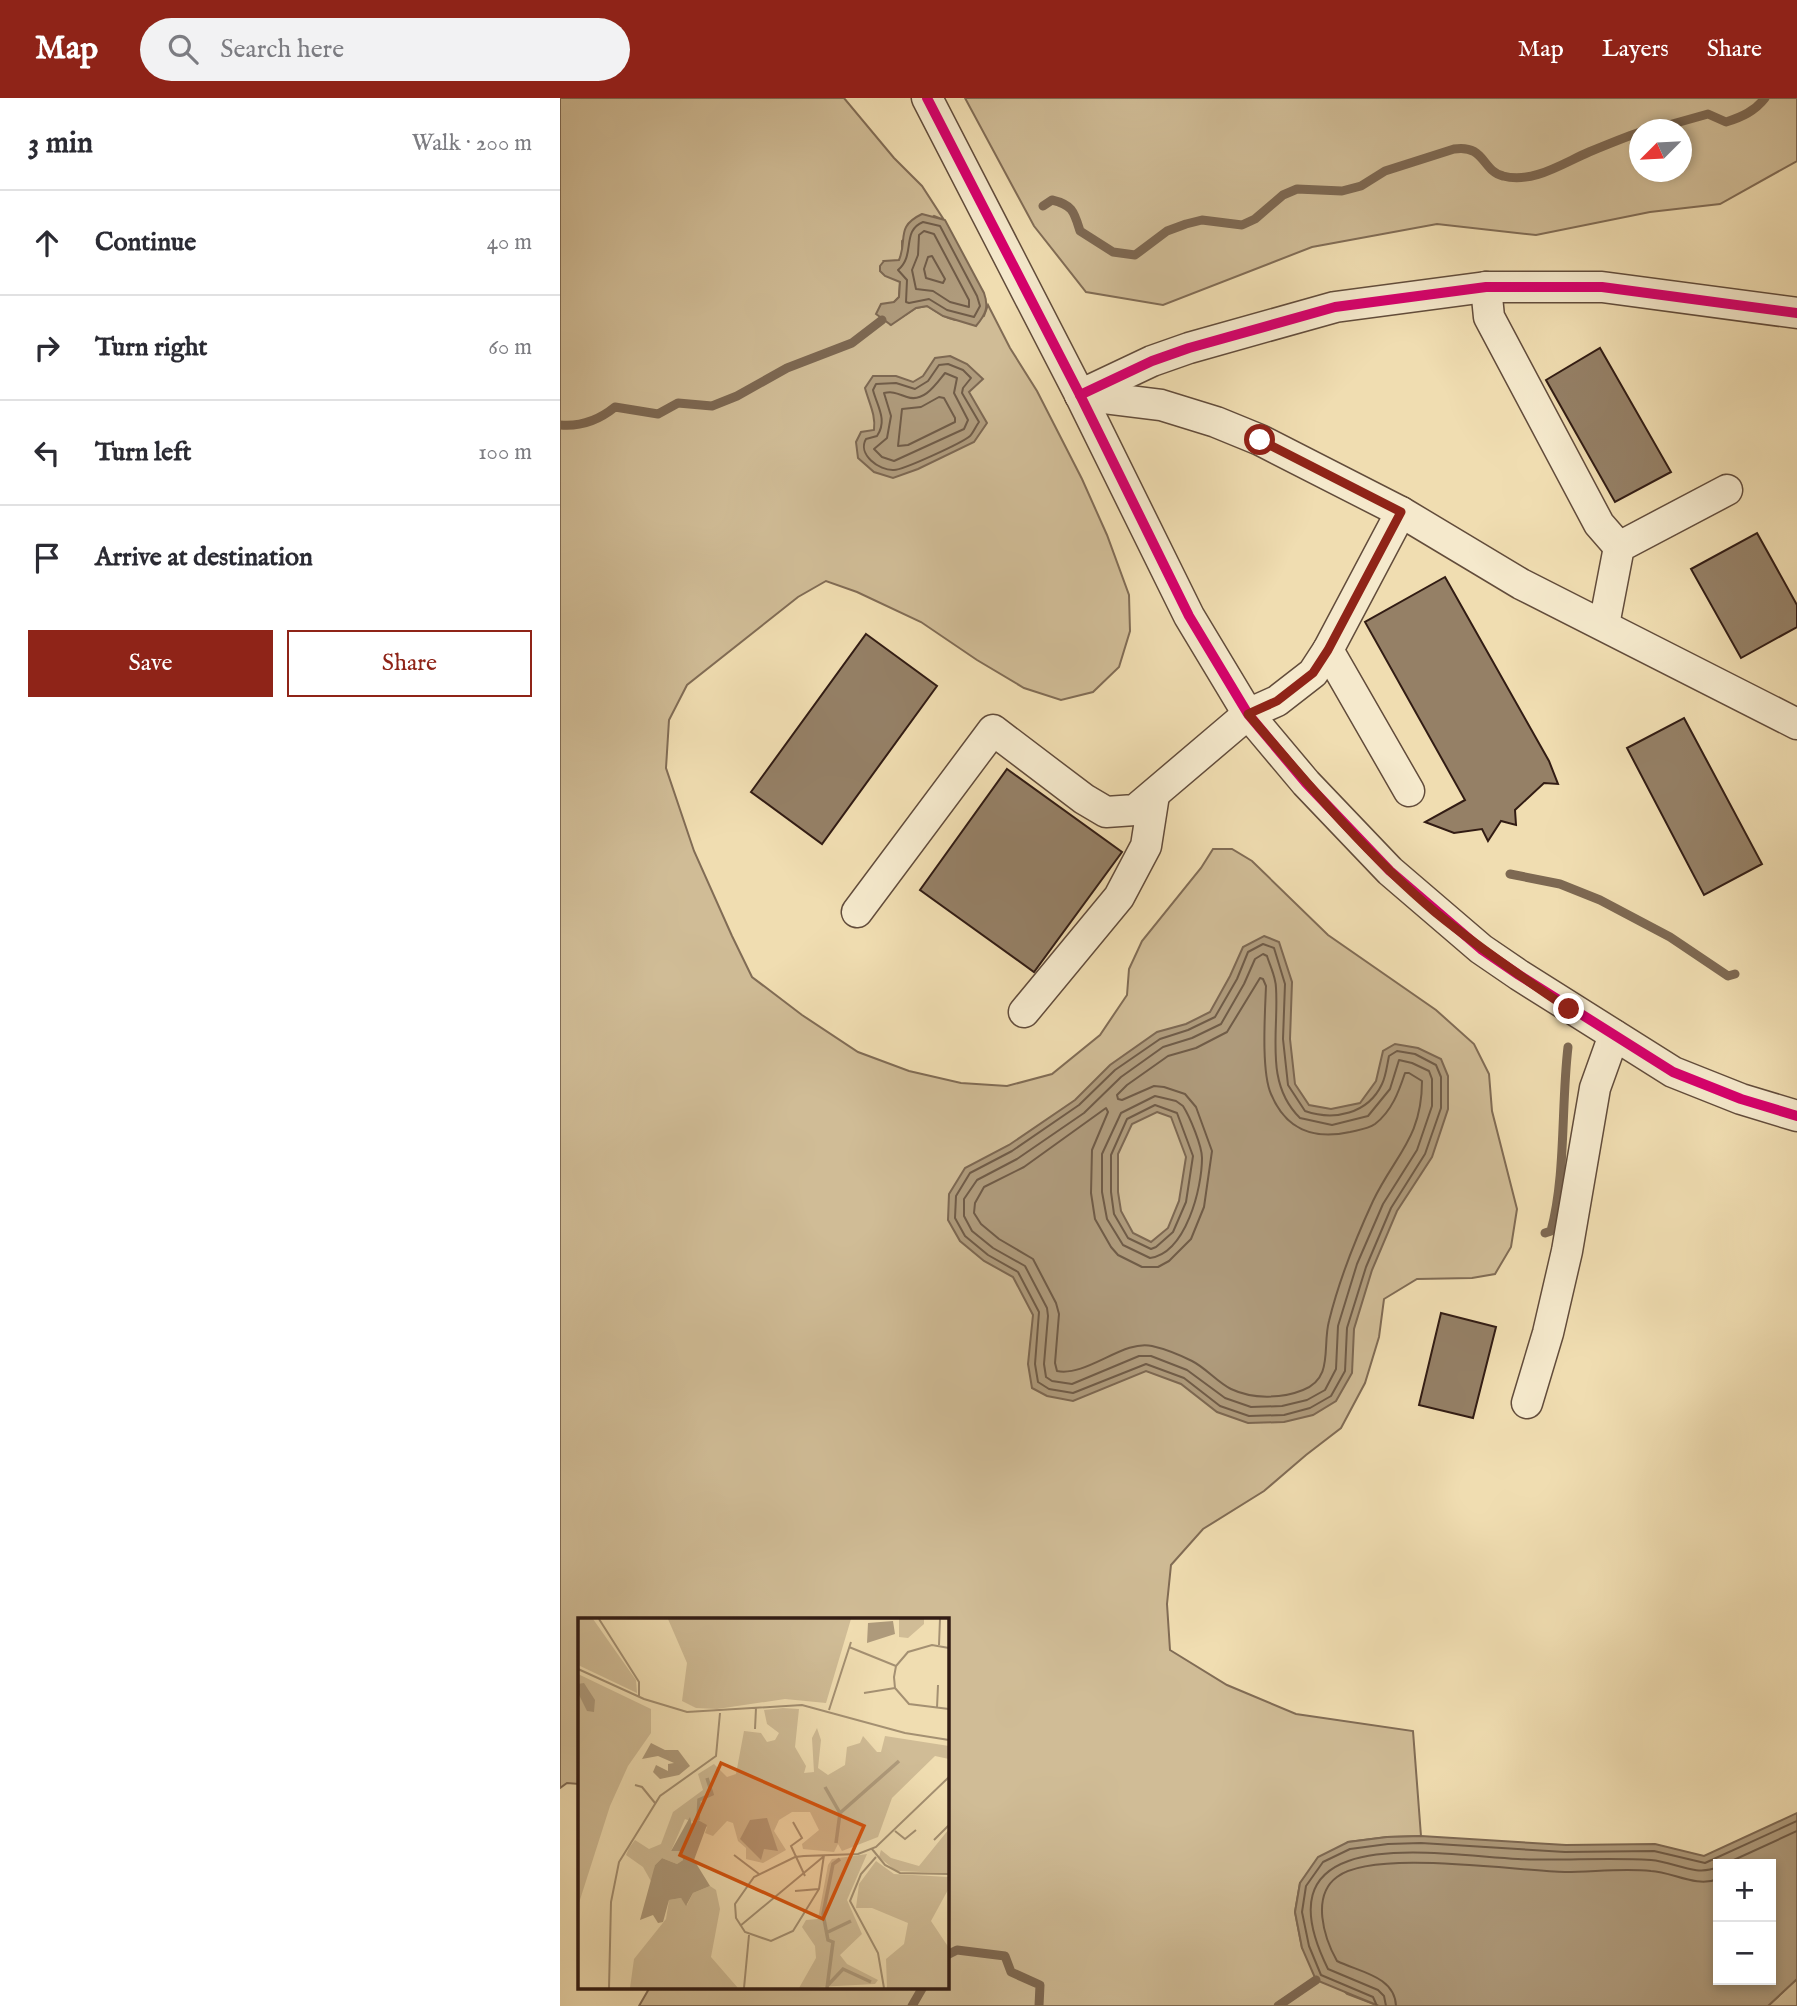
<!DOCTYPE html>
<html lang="en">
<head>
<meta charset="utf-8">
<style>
  body { margin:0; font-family:"IM FELL English",serif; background:#f2f2f3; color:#2b2b33 }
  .controls { position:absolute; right:21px; bottom:21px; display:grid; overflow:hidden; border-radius:0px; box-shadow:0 4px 10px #0003 }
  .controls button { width:63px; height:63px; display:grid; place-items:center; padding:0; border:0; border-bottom:2px solid #e1e1e2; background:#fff; color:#2b2b33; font:35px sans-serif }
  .compass { position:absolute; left:1069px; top:21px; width:63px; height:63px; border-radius:50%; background:#fff; box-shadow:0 4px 10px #0003; rotate:246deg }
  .stop { position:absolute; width:21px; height:21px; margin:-16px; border:5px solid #8f2418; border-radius:50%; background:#fff }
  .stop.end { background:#8f2418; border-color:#fff; box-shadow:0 2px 7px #0008 }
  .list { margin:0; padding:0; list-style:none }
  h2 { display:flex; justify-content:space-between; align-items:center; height:91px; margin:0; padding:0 28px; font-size:30px }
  h2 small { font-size:23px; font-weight:400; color:#7c7c81 }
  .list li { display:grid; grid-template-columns:46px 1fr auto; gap:21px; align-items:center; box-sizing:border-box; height:105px; padding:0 28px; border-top:2px solid #e1e1e2 }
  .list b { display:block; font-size:26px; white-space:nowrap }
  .list em { font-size:23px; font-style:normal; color:#7c7c81 }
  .actions { display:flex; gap:14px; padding:21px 28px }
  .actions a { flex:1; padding:16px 0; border:2px solid #8f2418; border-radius:0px; text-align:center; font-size:24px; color:#8f2418 }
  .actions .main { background:#8f2418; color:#fff }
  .icon { flex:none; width:38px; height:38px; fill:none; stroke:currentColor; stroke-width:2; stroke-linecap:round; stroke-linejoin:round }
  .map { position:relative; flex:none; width:1237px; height:1908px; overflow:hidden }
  header { display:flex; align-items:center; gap:42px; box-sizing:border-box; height:98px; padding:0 35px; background:#8f2418; color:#fff }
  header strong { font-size:33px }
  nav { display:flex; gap:38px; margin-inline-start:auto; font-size:24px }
  .search { width:490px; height:63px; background:#f2f2f3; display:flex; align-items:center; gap:18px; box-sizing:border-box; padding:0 24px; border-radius:38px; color:#7c7c81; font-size:26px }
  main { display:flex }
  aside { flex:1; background:#fff }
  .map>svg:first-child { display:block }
</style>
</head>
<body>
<header>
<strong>Map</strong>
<div class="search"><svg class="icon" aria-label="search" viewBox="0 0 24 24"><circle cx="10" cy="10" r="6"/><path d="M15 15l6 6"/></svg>Search here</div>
<nav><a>Map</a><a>Layers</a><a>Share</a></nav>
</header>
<main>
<aside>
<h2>3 min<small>Walk · 200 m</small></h2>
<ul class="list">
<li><svg class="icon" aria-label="ahead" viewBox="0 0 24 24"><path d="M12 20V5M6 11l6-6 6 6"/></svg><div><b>Continue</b></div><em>40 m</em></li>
<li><svg class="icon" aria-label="right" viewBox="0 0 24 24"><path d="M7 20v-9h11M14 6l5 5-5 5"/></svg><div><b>Turn right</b></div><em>60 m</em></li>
<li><svg class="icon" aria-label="left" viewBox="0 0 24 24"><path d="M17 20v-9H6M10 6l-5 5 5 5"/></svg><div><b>Turn left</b></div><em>100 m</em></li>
<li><svg class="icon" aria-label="arrive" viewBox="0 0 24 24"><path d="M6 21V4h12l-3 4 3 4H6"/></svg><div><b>Arrive at destination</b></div></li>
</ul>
<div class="actions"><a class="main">Save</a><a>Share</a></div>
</aside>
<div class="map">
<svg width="1237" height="1908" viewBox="0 0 1237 1908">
  <rect width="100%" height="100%" fill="#f0ddb1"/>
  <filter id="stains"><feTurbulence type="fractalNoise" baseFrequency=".00286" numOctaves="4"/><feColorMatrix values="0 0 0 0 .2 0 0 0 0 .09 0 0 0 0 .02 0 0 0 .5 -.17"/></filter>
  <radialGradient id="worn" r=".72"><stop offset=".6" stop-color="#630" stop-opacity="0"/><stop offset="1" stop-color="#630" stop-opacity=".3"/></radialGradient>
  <g fill="#d0bc96" stroke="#816c55" stroke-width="2" fill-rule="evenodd">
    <path d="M 0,0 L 284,0 L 334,60 L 362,88 L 384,122 L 374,118 L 342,143 L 342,155 L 339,163 L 324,163 L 340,183 L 339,199 L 334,204 L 331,226 L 356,210 L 367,208 C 393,224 394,225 424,218 L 428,207 L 450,250 L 477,293 L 522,381 L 547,437 L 569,497 L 570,533 L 559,569 L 533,594 L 501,602 L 464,590 L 417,562 L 361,524 L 297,494 L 266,483 L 238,499 L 127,587 L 109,622 L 106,670 L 134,753 L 172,838 L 192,879 L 242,917 L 298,954 L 349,973 L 401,985 L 447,988 L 492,976 L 540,937 L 567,897 L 569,871 L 582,843 L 641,770 L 653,751 L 672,751 L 692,763 L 768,837 L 876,912 L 914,946 L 929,976 L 932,1013 L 957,1111 L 951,1149 L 935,1176 L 912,1180 L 857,1181 L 824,1201 L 819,1239 L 805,1285 L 781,1330 L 746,1357 L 704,1393 L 643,1431 L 611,1467 L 607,1506 L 610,1552 L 667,1587 L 736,1616 L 853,1633 L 861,1738 L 827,1739 L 788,1744 L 740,1785 L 735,1814 L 742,1850 L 787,1896 L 819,1908 L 79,1908 L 90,1889 L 387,1889 L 387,1521 L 19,1521 L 19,1686 L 7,1685 L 0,1690 Z"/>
    <path d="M 405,0 L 1237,0 L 1237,63 L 1160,106 L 1090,114 L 976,137 L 877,126 L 752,149 L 603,207 L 526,194 L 474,128 ZM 1080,32 L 1122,32 L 1122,74 L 1080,74 Z"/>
    <polygon points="1237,1881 1237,1908 1208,1908"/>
  </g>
  <g fill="#af9b7c" stroke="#7d6852" stroke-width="2" fill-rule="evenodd">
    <path d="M 362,116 L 385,122 L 424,195 C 429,209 426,216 416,228 L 383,218 L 367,208 L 356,210 L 331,227 L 316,216 L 321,206 L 334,204 L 339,199 L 340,184 L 325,178 L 320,173 L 320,168 L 324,163 L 339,162 C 348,141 335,129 362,116 Z"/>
    <path d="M 390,258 L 407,266 L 423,281 L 409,294 L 427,325 L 414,344 L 358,371 L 333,380 L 314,374 L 298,360 L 296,344 L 301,334 L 314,332 C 316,317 309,305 305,290 L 313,278 L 336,278 L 353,284 L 363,278 L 375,260 Z"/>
    <path d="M 704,838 L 719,844 L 732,884 L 730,941 L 735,986 L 749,1007 L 771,1011 L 800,1005 L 816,983 L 823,953 L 835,946 L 858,950 L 881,961 L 888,978 L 888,1011 L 872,1059 L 837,1113 L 812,1172 L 794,1231 L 792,1275 L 776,1303 L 753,1317 L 724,1324 L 688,1325 L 657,1314 L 621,1286 L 586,1273 L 513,1303 L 487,1298 L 472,1290 L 468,1266 L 473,1217 L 453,1179 L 424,1163 L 400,1143 L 388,1122 L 389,1096 L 405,1070 L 449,1047 L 515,1002 L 550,967 L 597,934 L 626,926 L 650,914 L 670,878 L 683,849 ZM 597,1014 L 611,1019 L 626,1059 L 619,1103 L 608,1130 L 591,1144 L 573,1135 L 561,1113 L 558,1094 L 558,1056 L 572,1026 Z"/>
    <path d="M 1237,1715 L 1237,1881 L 1208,1908 L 819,1908 L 756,1882 L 742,1850 L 735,1814 L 740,1785 L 758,1759 L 788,1744 L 827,1739 L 861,1738 L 1006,1747 L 1095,1746 L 1144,1758 ZM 1211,1766 L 1211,1882 L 1158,1882 L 1158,1766 Z"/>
  </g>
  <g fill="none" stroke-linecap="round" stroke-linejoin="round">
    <g stroke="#705c48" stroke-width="2">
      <path d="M 363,124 L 380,128 L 417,198 L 420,208 L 414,219 L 387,212 L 369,201 L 349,205 L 346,204 L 347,182 L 338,172 C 356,157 341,133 363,124 Z"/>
      <polygon points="364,133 374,136 409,202 409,209 390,204 373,193 356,191 352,172 358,157 359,137"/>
      <polygon points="372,158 385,181 383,185 366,180 364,171 368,159"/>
      <path d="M 388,266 L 403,272 L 411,280 L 403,290 L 402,295 L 419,324 C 416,328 413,335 410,338 C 402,345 343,372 334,372 C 319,373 297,356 306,341 L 317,338 C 328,322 317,308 313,292 L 316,286 L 336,285 L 355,291 L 368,283 L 379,267 Z"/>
      <path d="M 385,275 L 397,280 L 394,295 L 408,322 L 404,331 L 334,363 L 322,359 L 314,351 L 327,340 L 331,318 L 324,295 C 334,293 338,296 347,299 C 364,305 376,286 385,275 Z"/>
      <polygon points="379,299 384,300 395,320 395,324 348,347 338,348 342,311 361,309"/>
      <path d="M 703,846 L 714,850 L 725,886 L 723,941 L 728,987 L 745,1013 C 774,1023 808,1016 822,986 C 826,978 827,967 829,958 L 837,953 L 855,956 L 876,967 L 881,979 L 881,1010 L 865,1056 L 831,1110 L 806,1169 L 787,1230 L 785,1273 L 771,1298 L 750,1310 L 724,1317 L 689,1318 L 660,1308 L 624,1280 L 586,1266 L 513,1295 L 489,1291 L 478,1284 L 475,1266 L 479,1214 L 458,1174 L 428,1157 L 405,1138 L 395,1120 L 396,1098 L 410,1075 L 452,1053 L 519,1007 L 555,972 L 600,941 L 628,932 L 655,919 L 677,881 L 688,854 Z"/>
      <path d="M 703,856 L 707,858 C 710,868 716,879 716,890 C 719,934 704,985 740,1020 L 772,1027 L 808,1018 L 830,991 L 839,962 L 852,965 L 869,973 L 872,981 L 872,1008 L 857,1052 L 823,1106 L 797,1166 L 778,1228 L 776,1271 L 765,1292 L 747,1302 L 722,1308 L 691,1309 L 665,1300 L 627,1272 L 591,1258 L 579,1258 L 512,1286 L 492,1283 L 486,1279 L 484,1266 L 488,1218 L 487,1210 L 465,1168 L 433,1150 L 412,1133 L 404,1118 L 404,1101 L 417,1082 L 457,1061 L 524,1015 L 561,979 L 603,949 L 632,940 L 661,926 L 684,886 L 695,861 Z"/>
      <path d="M 700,880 L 703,881 L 706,888 C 705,915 701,973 711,996 C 726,1032 753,1042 790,1034 C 798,1032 808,1031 815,1026 C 832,1013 839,993 845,975 L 849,975 L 862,983 C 862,1040 835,1057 813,1103 C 795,1142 779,1182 769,1223 C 762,1249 774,1280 743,1292 C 721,1301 692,1301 671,1291 C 657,1284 646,1270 632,1263 C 620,1257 605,1251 592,1248 C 564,1241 527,1279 497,1273 L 495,1265 L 499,1216 L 496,1205 L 473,1161 L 439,1141 L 421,1126 L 414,1115 L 415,1105 L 424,1089 L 464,1069 L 546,1010 L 548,1014 L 532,1052 L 531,1095 L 535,1121 L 551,1149 L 558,1157 L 582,1169 L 598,1169 L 609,1163 L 631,1141 L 644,1109 L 652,1053 L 636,1009 L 625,996 L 604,989 L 594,988 L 562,1002 L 558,1001 L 557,997 L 567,987 L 608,958 L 636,950 L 667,934 Z"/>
      <path d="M 595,998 L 616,1003 L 623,1008 C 630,1019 642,1048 642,1060 C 642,1090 626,1155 590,1160 L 563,1147 L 547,1121 L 542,1094 L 542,1056 L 561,1015 Z"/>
      <polygon points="595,1007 617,1015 633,1058 626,1104 613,1134 596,1149 591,1151 568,1140 554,1116 551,1094 551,1057 567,1021"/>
      <polyline points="1165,1766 1237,1733"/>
      <polyline points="817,1908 813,1899 761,1877 749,1848 742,1814 746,1788 763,1764 790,1751 828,1746 861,1745 1005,1754 1094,1753 1145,1765 1237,1723"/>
      <path d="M 826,1908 L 824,1898 L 818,1892 L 768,1871 C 694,1722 876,1757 958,1761 C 1002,1763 1047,1759 1091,1762 C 1115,1764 1135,1779 1158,1769"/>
      <path d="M 836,1908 C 835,1878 799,1874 777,1863 C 764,1840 751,1798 777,1779 C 814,1751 955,1773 1005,1774 C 1033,1774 1062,1770 1091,1773 C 1113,1774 1136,1790 1158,1781"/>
    </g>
    <g stroke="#7d6852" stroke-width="9">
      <path d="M 1091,32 L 1148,16 L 1166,24 C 1182,19 1195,13 1205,0"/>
      <path d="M 483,108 L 492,102 C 513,107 514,114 520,133 L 553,154 L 575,157 L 607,133 L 626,126 L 642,122 L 682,127 L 695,121 L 723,97 L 737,91 L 782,93 L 801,88 L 825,73 L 894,51 C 925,46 922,73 943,78 C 973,86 1003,65 1029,54 C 1046,47 1063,40 1080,34"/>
      <path d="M 0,327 C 22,329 39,322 55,309 L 98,316 L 118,305 L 152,308 L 177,298 L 227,270 L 292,245 L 322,222"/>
      <polyline points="950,776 1000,786 1040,802 1110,839 1168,878 1175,876"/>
      <path d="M 985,1135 L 991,1133 C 1006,1077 1001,1008 1008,949"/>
      <polyline points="387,1857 397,1852 445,1858 451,1874 480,1887 479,1908"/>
      <polyline points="352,1908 363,1889"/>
      <polyline points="718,1908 756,1882"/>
    </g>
  </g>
  <g fill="#958066" stroke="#321c14" stroke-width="2">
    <polygon points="1040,250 1111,374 1055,404 986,282"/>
    <polygon points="1197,435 1237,507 1237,529 1181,560 1131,471"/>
    <polygon points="885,479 989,663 998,686 984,685 955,712 956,727 941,723 928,743 922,731 894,735 865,724 905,702 805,524"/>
    <polygon points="306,536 377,588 262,746 191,694"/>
    <polygon points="1124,620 1202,766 1144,797 1067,650"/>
    <polygon points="447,671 562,754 474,874 360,792"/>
    <polygon points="881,1215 936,1229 913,1320 859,1307"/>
  </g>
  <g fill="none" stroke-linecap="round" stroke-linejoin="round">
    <defs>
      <g id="minor">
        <polyline points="367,0 520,297 629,518 688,616 746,685 830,773 921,851 959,877 1113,974 1181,1001 1237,1018"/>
        <polyline points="926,189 929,219 1039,426 1059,449"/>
        <polyline points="520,297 601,307 656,324 700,342 841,414 961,486 1237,626"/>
        <polyline points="520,297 592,263 629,250 775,209 926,189 1042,189 1237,215"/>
        <polyline points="1044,527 1059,449 1167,392"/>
        <polyline points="768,552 849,693"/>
        <polyline points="297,814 433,632 524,701 546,714 575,712 688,616 717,603 753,575 768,552 841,414"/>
        <polyline points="464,914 559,799 586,748 594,697"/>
        <polyline points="967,1305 988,1235 1007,1153 1035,990 1054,937"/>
      </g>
    </defs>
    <use href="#minor" stroke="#624c3b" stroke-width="33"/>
    <use href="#minor" stroke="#f5e9cc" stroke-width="30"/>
    <defs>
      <g id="cycleway">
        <polyline points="367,0 520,297 629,518 688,616 746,685 830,773 921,851 959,877 1113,974 1181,1001 1237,1018"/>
        <polyline points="520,297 592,263 629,250 775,209 926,189 1042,189 1237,215"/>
      </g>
    </defs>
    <use href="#cycleway" stroke="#f5e9cc" stroke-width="15"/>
    <use href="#cycleway" stroke="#d6006c" stroke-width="10"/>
  </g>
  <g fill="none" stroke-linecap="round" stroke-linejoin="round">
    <path stroke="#8f2418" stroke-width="9" d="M 700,342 L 841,414 L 768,552 L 753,575 L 717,603 L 688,616 C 747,685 805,755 875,814 C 918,849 963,880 1009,911"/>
  </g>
  <g transform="translate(18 1520)">
    <rect width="371" height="371" fill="#f0ddb1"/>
    <path d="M 0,1 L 15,1 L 58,62 L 59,75 L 0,47 ZM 90,1 L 273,1 L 248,85 L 207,81 L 139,91 L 118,90 L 104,83 L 109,45 ZM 321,1 L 346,1 L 346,6 L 330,20 L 321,19 ZM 0,56 L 73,91 L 73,115 L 50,148 L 32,188 L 0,288 ZM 205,90 L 221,91 L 217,129 L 228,148 L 226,155 L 236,154 L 234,120 L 239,110 L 243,122 L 240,150 L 250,157 L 267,147 L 269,129 L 282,125 L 285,118 L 299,134 L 303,134 L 307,118 L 371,128 L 371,141 L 357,138 L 314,180 L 300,219 L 264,233 L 260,226 L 256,234 L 225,231 L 224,226 L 241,212 L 232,194 L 214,194 L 201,202 L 196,213 L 208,232 L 185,245 L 168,241 L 168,230 L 160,223 L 155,205 L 149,203 L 135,218 L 127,215 L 129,209 L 107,201 L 93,233 L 102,233 L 105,242 L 99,246 L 84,240 L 77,247 L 74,265 L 65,249 L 48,237 L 51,230 L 57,222 L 71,231 L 83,226 L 95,194 L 125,172 L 120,156 L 136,146 L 149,159 L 158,156 L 166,113 L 183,115 L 189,124 L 197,122 L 201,115 L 189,106 L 186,92 ZM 371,211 L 371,255 L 318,253 L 301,239 L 303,232 L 313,240 L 341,248 ZM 289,236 L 269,282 L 284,316 L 262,337 L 269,346 L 300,362 L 297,366 L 221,370 L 238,340 L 237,328 L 224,309 L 228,302 L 240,301 L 250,247 L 254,241 ZM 298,243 L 316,256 L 371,259 L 371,270 L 353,303 L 371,330 L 371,370 L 309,370 L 308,341 L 326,326 L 330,305 L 294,290 L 278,290 L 281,266 ZM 132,268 L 138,272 L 142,291 L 133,339 L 160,370 L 52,370 L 56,341 L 88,301 L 91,282 L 103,280 L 109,287 L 115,275 Z" fill="#d0bc96"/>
    <path d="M 315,3 L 317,16 L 289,25 L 290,5 ZM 6,65 L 17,82 L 16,94 L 9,93 L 0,75 L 0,66 ZM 73,125 L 87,132 L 100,132 L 112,148 L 101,157 L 82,161 L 75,154 L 78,147 L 90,153 L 90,146 L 96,145 L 80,138 L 64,141 ZM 112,199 L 114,207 L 120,202 L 129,207 L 116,242 L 132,268 L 115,275 L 108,288 L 103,280 L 91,282 L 85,304 L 80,305 L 75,297 L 62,302 L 77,247 L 84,240 L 99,246 L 105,242 L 102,233 L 93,233 ZM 189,200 L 200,233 L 186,231 L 183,242 L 162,221 L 172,202 Z" fill="#af9b7c"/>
    <path fill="none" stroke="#af9b7c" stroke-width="3.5" d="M 247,169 L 262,195 L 258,225M 262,195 L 321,143M 120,202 L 121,182 L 134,176 L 129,160M 250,314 L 273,303M 250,367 L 265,351 L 293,364M 249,370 L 255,324 L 250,322 L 245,296 L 255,246 L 262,241"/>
    <path fill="none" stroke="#a49072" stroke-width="2" d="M 21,1 L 61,64 L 61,79M 361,27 L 362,1M 271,29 L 318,48M 371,30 L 354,27 L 330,34 L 318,48 L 316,59 L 317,70 L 331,86 L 371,91M 0,51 L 66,81 L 109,94 L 224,87 L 327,115 L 371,122M 286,75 L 317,70M 359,90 L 360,67M 251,92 L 273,24M 177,111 L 178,90M 57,167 L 64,169 L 77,185M 215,204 L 224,220 L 213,228 L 227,258M 317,213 L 327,221 L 338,212M 356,222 L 371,207M 294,231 L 307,247 L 322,255 L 371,256M 156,237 L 181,256M 246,237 L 241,271 L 215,313 L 193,323 L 167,314 L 158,300 L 157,286 L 176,259 L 217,239 L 226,238 L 280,236 L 298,229 L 371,159M 298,239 L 283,256 L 272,283 L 300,335 L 306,370M 217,273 L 241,271M 162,308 L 245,239M 31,370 L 33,284 L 41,244 L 82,178 L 138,138 L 142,95M 166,370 L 171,317"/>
    <path fill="#d6530d" fill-opacity="0.15" stroke="#d6530d" stroke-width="3.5" d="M 143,145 L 286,208 L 245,301 L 102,237 Z"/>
    <rect width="371" height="371" fill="none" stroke="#321c14" stroke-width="3.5"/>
  </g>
  <rect width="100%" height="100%" filter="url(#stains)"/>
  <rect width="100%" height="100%" fill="url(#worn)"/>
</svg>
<div class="controls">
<button>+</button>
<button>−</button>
</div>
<svg class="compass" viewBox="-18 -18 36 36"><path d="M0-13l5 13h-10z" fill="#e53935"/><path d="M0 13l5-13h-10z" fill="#7c7c81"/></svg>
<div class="stop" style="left:700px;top:342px"></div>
<div class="stop end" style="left:1009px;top:911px"></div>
</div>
</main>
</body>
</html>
